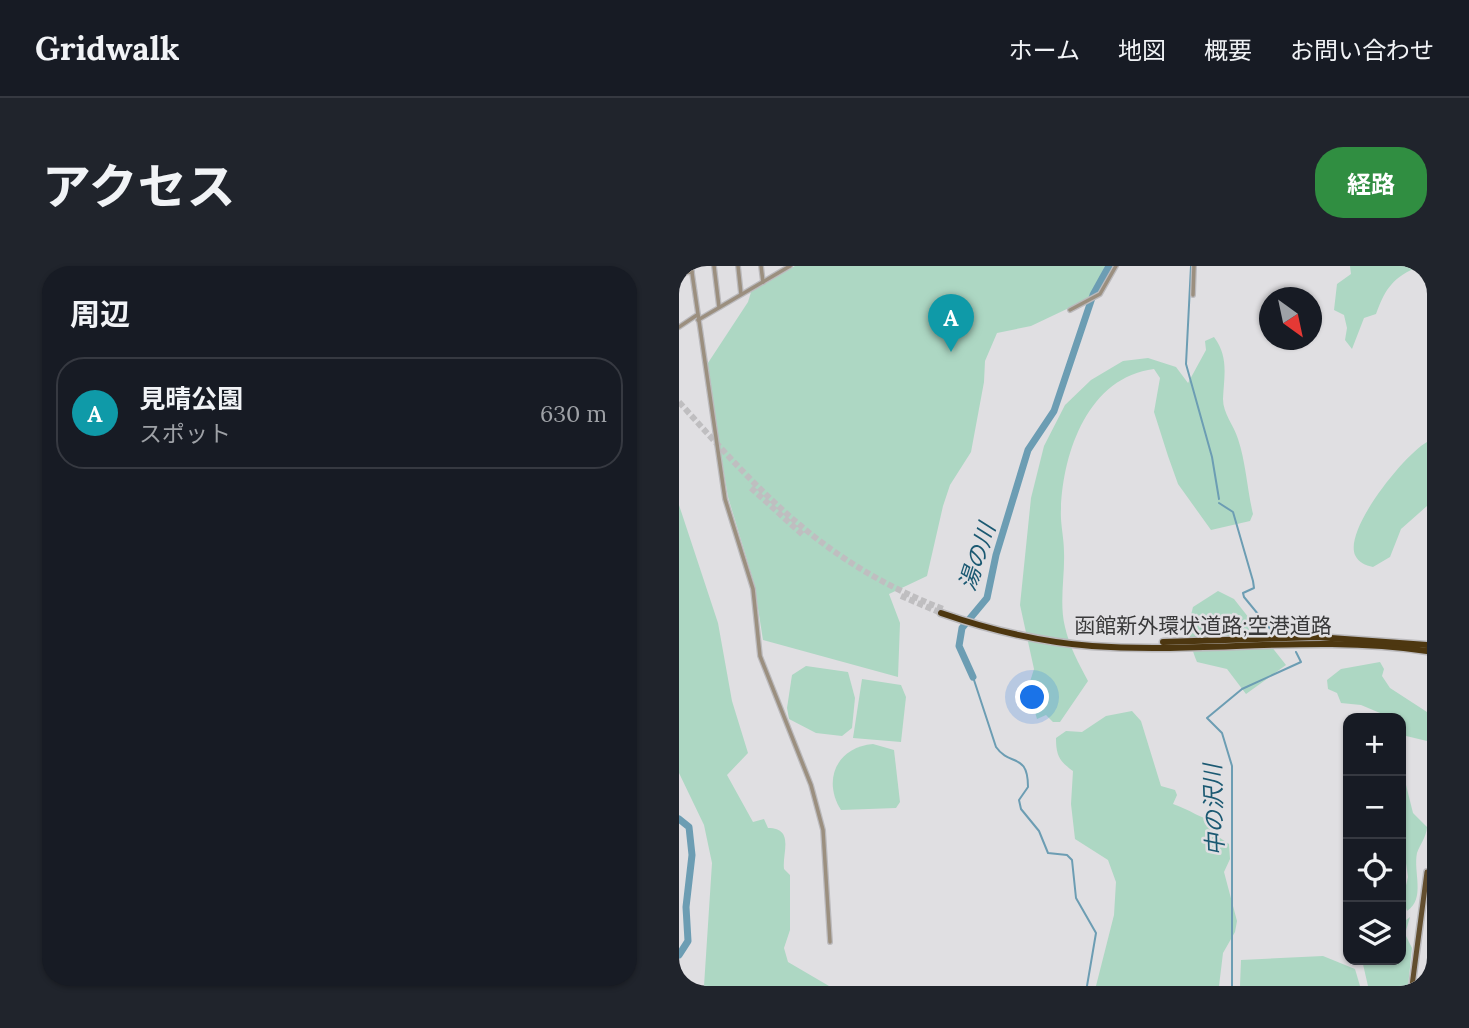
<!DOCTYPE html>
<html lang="ja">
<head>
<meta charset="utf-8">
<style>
  body { margin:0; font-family:Lora,"Noto Sans JP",serif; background:#20242c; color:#f1f3f6 }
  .controls { position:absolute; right:21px; bottom:21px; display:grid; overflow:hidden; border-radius:14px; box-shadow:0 2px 5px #0004 }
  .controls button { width:63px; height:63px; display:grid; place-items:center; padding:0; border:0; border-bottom:2px solid #363941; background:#171b24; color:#f1f3f6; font:35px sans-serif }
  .compass { position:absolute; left:580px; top:21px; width:63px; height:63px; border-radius:50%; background:#171b24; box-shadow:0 2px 5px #0004; rotate:147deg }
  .you { position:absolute; left:354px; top:432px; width:24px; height:24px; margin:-18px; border:5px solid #fff; border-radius:50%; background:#1a73e8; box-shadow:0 0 0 10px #1a73e833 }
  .badge { display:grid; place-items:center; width:46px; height:46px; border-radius:50%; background:#308e41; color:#fff; font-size:23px; font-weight:700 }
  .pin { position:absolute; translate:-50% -58px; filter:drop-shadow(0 2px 4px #0008) }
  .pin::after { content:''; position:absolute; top:37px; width:24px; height:21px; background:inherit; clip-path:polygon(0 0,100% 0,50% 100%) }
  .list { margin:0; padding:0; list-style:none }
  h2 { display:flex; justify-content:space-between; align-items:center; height:91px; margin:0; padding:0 28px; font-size:30px }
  h2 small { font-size:23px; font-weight:400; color:#9ea1a6 }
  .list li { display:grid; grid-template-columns:46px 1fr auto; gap:21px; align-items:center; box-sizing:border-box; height:112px; margin:0 14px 14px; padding:0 14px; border:2px solid #363941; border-radius:28px }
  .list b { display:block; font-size:26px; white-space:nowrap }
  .list p { margin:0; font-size:23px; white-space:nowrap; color:#9ea1a6 }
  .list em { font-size:23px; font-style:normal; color:#9ea1a6 }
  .icon { flex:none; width:38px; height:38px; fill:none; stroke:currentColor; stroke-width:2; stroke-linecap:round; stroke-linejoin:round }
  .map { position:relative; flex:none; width:748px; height:720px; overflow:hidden; border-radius:28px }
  header { display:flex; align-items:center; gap:42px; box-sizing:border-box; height:98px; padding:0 35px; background:#171b24; border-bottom:2px solid #363941 }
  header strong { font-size:33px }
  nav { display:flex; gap:38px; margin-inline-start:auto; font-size:24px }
  .intro { display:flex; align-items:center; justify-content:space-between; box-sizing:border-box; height:168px; padding:0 42px }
  h1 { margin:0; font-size:49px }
  .button { padding:18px 32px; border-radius:28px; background:#308e41; color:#fff; font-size:24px; font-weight:700 }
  main { display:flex; gap:42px; padding:0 42px }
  aside { flex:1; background:#171b24; border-radius:28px; box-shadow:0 2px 5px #0004 }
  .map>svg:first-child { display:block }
</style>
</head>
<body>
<header>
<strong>Gridwalk</strong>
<nav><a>ホーム</a><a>地図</a><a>概要</a><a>お問い合わせ</a></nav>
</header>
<div class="intro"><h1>アクセス</h1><a class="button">経路</a></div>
<main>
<aside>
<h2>周辺<small></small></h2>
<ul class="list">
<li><span class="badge" style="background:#0f9aa8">A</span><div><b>見晴公園</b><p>スポット</p></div><em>630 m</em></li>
</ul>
</aside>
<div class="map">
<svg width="748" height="720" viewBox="0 0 748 720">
  <rect width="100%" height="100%" fill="#e0dfe2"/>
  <g fill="#add7c3">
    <polygon points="116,0 426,0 411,32 352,60 318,67 306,95 305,116 292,186 271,219 264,240 248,310 210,328 221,357 219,411 84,374 75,317 49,231 27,100 69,36 72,26"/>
    <path d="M 671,0 L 740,0 C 714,12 707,21 697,48 L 685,52 L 673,83 L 666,74 L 668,62 L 665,49 L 655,44 L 658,18 L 672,8 Z"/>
    <path d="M 535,71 C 550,91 545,110 544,133 C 544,148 555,159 559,173 C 567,197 568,223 574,248 L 571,255 L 532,264 L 499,218 L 489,190 L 475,146 L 481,112 L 475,103 C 410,111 384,185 382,243 C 381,257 385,271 385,286 C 386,310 380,337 386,361 C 390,380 400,398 409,415 L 381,456 L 374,456 L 367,449 L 358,453 L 349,422 L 355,403 L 341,339 L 352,232 L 365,180 L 386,139 L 412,114 L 444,95 L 469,92 L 497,101 L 509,117 L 527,84 L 526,75 Z"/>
    <path d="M 748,176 L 748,240 L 722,263 L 711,291 L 694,301 C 686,299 680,297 676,289 C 665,263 726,188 748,176 Z"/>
    <path d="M 0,239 L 39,357 L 53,435 L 69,487 L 48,509 L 74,556 L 85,553 L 89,562 C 116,562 103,587 105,603 L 111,609 L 111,664 L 105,682 L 109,696 L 150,720 L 25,720 L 33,597 L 25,559 L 0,507 Z"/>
    <path d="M 539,325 L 555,333 L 607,399 L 567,428 L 548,403 L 518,396 C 510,376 508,362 514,341 Z"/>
    <polygon points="701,396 705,403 703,410 711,422 748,446 748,475 723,469 722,452 713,452 682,439 662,437 658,427 649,423 648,414 662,403"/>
    <polygon points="127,400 169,406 176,432 173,462 163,470 137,467 110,453 108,442 113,409"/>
    <polygon points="183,413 222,419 227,431 222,476 174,472"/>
    <path d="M 453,445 L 462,455 L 482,520 L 496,524 L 498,529 L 494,538 C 510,543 523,554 540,556 L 538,570 L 550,578 L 551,593 L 545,606 L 558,655 L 556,666 L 544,687 L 540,720 L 417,720 L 435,649 L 437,616 L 429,594 L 396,573 L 392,538 L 394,505 C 380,495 377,489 377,472 L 387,465 L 403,466 L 427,450 Z"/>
    <path d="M 194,478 L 215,484 L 221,536 L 217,542 L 162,544 C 143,514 158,481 194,478 Z"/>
    <path d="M 722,499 L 734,547 L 748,561 C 747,572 741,578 738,587 C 734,606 747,633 728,645 L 724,632 L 729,611 L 722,562 Z"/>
    <polygon points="731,651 726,668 733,682 729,720 689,720 683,694 722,694 722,658"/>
    <polygon points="644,690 676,703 681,720 561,720 562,694"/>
  </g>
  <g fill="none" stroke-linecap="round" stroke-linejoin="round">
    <g stroke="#6c9db3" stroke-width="2">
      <polyline points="512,0 507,98 533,191 540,233"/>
      <polyline points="540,237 554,246 574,315 575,322 564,327 565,331 593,365"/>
      <path d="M 294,411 L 317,481 C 331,501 349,486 349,521 L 340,534 L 342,543 L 360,565 L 369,587 L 388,589 L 393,594 L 397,632 L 417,667 L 408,720"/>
      <polyline points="553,720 553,500 543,467 528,452 563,423 622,396 617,386"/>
    </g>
    <g stroke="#6c9db3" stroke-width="7">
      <polyline points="294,411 280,380 283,362 308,332 317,289 349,184 375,145 414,29 430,0"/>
      <polyline points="0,553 10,561 13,589 7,641 9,675 0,689"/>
    </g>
    <g stroke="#bfbec0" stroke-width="6" stroke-dasharray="6 3" stroke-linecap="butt">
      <path d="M 0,136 C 84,229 143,296 264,343"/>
      <polyline points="72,222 124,269"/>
      <polyline points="222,330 262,347"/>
    </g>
    <defs>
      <g id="minor">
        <polyline points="12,0 46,233 74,323 81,390 132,519 144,564 151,676"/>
        <polyline points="35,0 40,41"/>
        <polyline points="59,0 62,28"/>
        <polyline points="82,0 84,16"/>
        <polyline points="0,7 13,6"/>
        <polyline points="514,29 515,0"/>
        <polyline points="391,44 421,28 437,0"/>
        <polyline points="19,54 111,0"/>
        <polyline points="0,61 18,49"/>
      </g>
      <polyline id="major" points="733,720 748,606"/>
      <g id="highway">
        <path d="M 262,347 C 311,364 361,376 413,380 C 524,388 637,368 748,385"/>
        <polyline points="484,376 638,371 748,379"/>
      </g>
    </defs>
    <use href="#minor" stroke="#bbbabd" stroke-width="6"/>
    <use href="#major" stroke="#bbbabd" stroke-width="8"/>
    <use href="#highway" stroke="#bbbabd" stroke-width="9"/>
    <use href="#minor" stroke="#9b8f7f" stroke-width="3.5"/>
    <use href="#major" stroke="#624e2f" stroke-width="5"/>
    <use href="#highway" stroke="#4d3710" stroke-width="6"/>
  </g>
  <g text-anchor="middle" stroke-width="5" stroke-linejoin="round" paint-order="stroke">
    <g font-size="21" fill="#39393a" stroke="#e0dfe2">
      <text x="524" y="367">函館新外環状道路;空港道路</text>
    </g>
    <g font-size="23" font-style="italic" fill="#1b5972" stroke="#e0dfe2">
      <text transform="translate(298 291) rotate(-72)" y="8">湯の川</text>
      <text transform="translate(535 544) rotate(-92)" y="8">中の沢川</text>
    </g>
  </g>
</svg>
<div class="controls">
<button>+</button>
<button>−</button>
<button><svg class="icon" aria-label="locate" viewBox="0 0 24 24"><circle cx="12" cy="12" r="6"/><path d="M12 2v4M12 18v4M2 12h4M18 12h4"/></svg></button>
<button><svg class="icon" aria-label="layers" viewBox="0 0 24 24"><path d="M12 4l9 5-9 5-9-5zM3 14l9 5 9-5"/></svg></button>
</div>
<svg class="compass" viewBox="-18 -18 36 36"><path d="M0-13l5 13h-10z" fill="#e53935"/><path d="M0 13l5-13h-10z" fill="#9ea1a6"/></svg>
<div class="you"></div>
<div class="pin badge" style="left:272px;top:86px;background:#0f9aa8">A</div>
</div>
</main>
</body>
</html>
